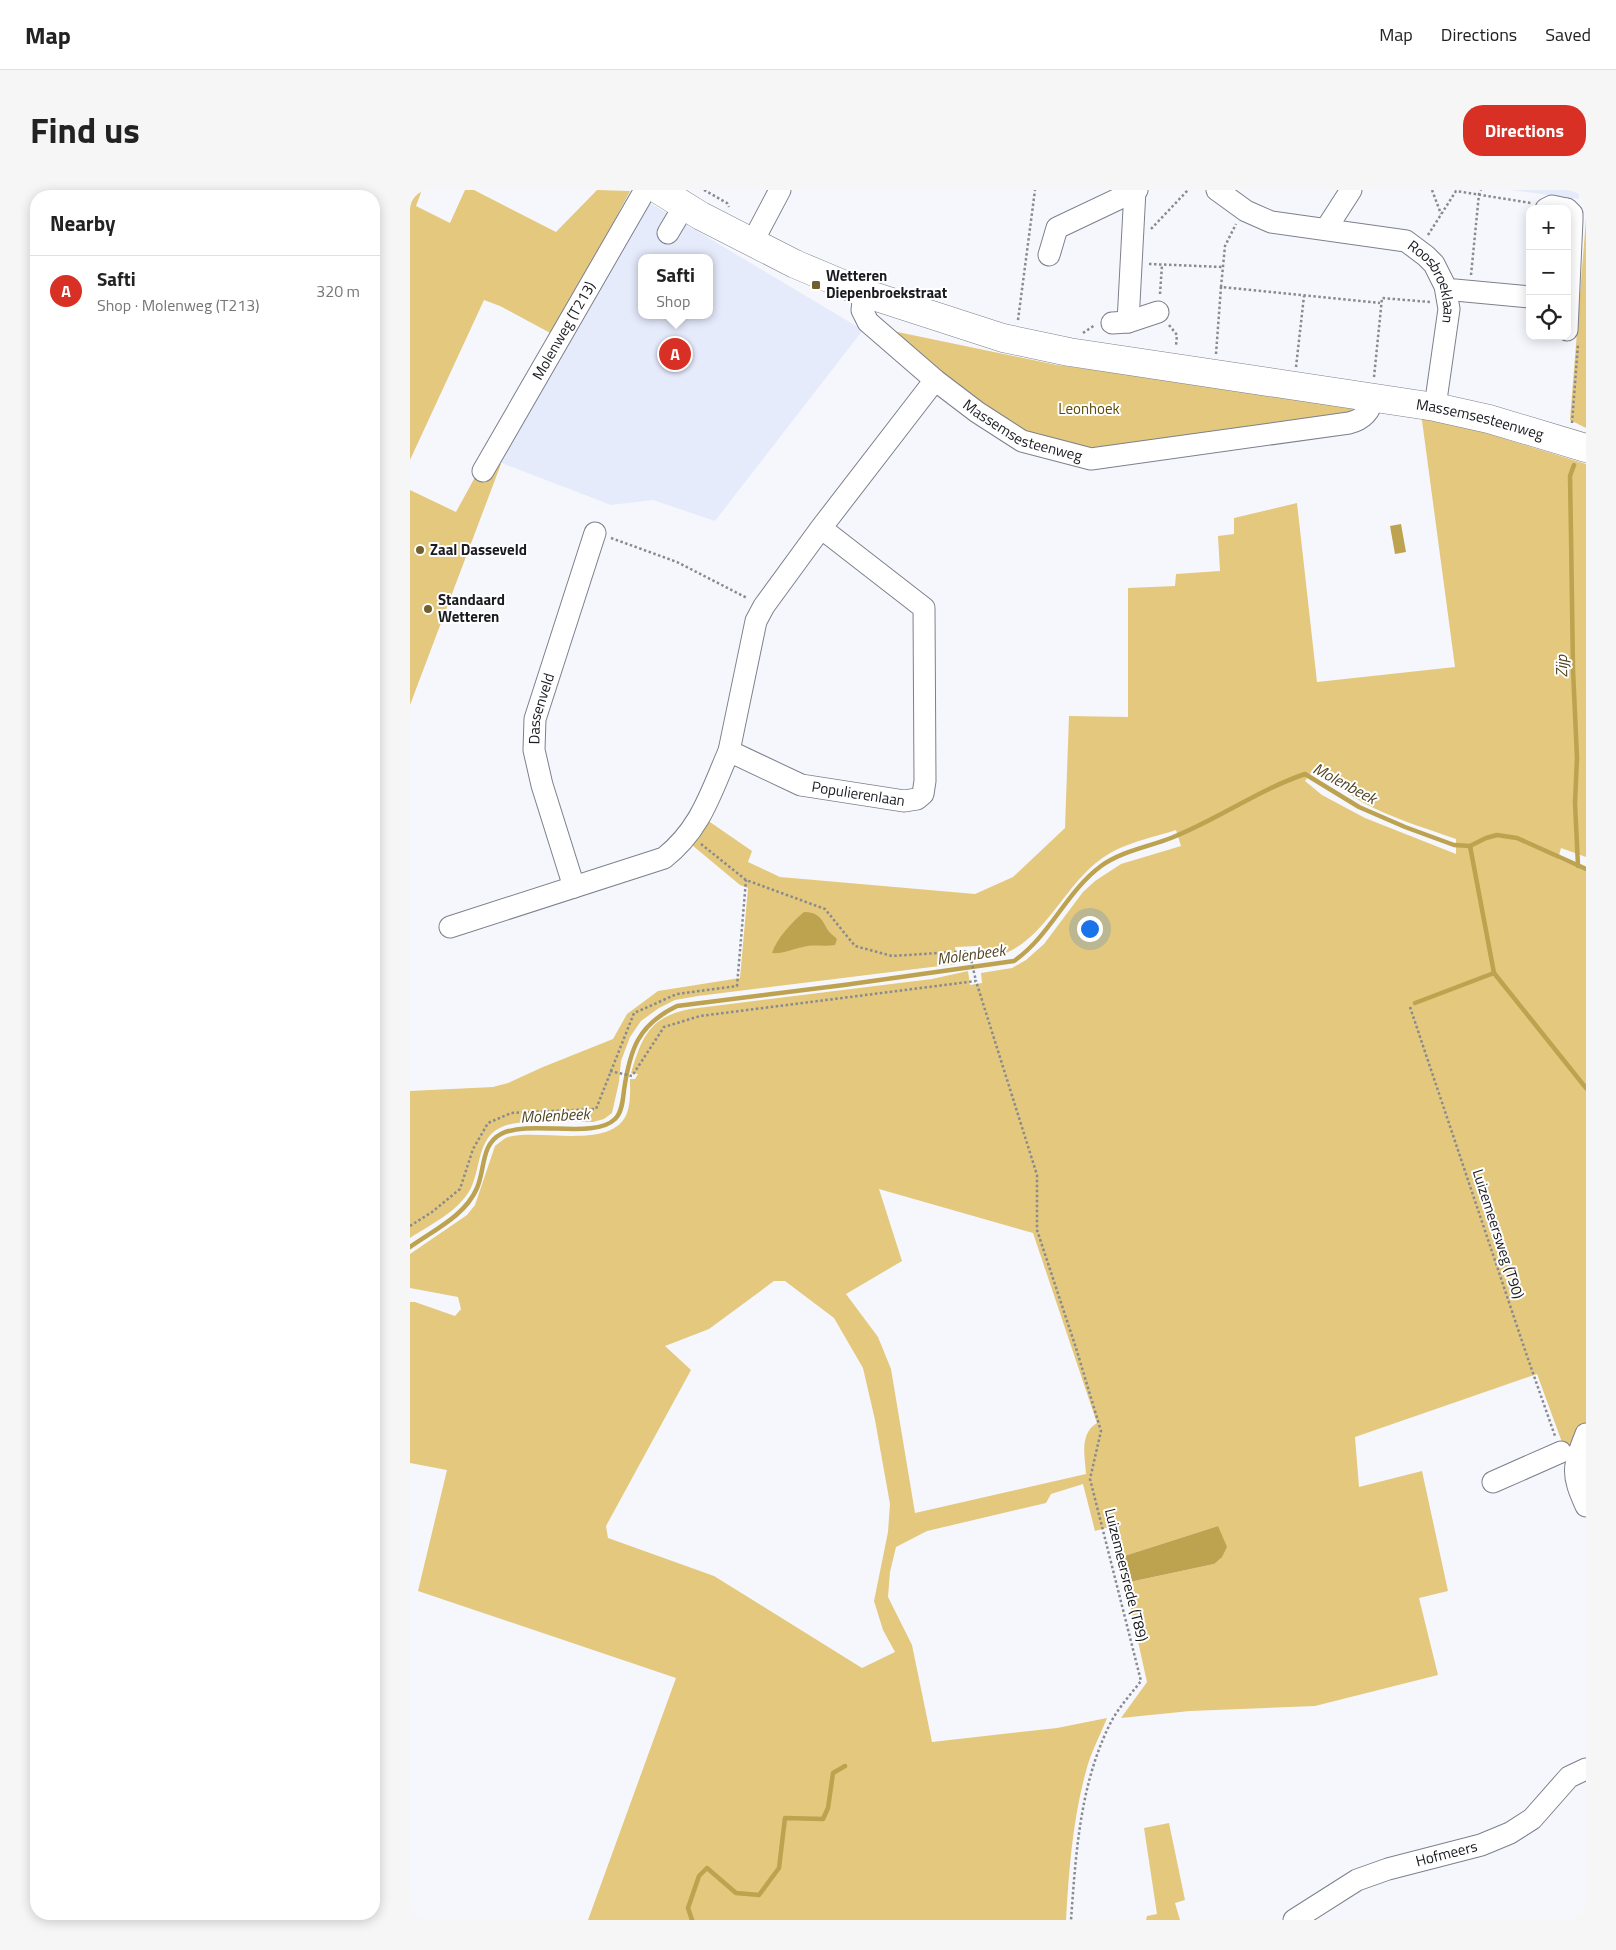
<!DOCTYPE html>
<html lang="en">
<head>
<meta charset="utf-8">
<style>
  body { margin:0; font-family:"Titillium Web",sans-serif; background:#f6f6f6; color:#222 }
  .controls { position:absolute; right:15px; top:15px; display:grid; overflow:hidden; border-radius:10px; box-shadow:0 2px 12px #0003 }
  .controls button { width:45px; height:45px; display:grid; place-items:center; padding:0; border:0; border-bottom:1px solid #e0e0e0; background:#fff; color:#222; font:25px sans-serif }
  .you { position:absolute; left:679px; top:738px; width:18px; height:18px; margin:-12px; border:4px solid #fff; border-radius:50%; background:#1a73e8; box-shadow:0 0 0 8px #1a73e833 }
  .badge { display:grid; place-items:center; width:32px; height:32px; border-radius:50%; background:#d93025; color:#fff; font-size:16px; font-weight:700 }
  .pin { position:absolute; translate:-50% -50%; border:2px solid #fff; box-shadow:0 1px 5px #0006 }
  .popup { position:absolute; left:228px; top:64px; width:75px; height:65px; box-sizing:border-box; display:grid; place-content:center; border-radius:10px; background:#fff; filter:drop-shadow(0 1px 4px #0005); font-size:16px; white-space:nowrap; color:#767676 }
  .popup b { font-size:19px; color:#222 }
  .popup::after { content:''; position:absolute; left:50%; top:100%; margin-left:-10px; border:10px solid transparent; border-top-color:#fff }
  .list { margin:0; padding:0; list-style:none }
  h2 { display:flex; justify-content:space-between; align-items:center; height:65px; margin:0; padding:0 20px; font-size:21px }
  h2 small { font-size:16px; font-weight:400; color:#767676 }
  .list li { display:grid; grid-template-columns:32px 1fr auto; gap:15px; align-items:center; box-sizing:border-box; height:70px; padding:0 20px; border-top:1px solid #e0e0e0 }
  .list b { display:block; font-size:19px; white-space:nowrap }
  .list p { margin:0; font-size:16px; white-space:nowrap; color:#767676 }
  .list em { font-size:16px; font-style:normal; color:#767676 }
  .icon { flex:none; width:28px; height:28px; fill:none; stroke:currentColor; stroke-width:2; stroke-linecap:round; stroke-linejoin:round }
  .map { position:relative; flex:none; width:1176px; height:1730px; overflow:hidden; border-radius:20px }
  header { display:flex; align-items:center; gap:30px; box-sizing:border-box; height:70px; padding:0 25px; background:#fff; border-bottom:1px solid #e0e0e0 }
  header strong { font-size:24px }
  nav { display:flex; gap:28px; margin-inline-start:auto; font-size:18px }
  .intro { display:flex; align-items:center; justify-content:space-between; box-sizing:border-box; height:120px; padding:0 30px }
  h1 { margin:0; font-size:35px }
  .button { padding:12px 22px; border-radius:20px; background:#d93025; color:#fff; font-size:18px; font-weight:700 }
  main { display:flex; gap:30px; padding:0 30px }
  aside { flex:1; background:#fff; border-radius:20px; box-shadow:0 2px 12px #0003 }
  .map>svg:first-child { display:block }
</style>
</head>
<body>
<header>
<strong>Map</strong>
<nav><a>Map</a><a>Directions</a><a>Saved</a></nav>
</header>
<div class="intro"><h1>Find us</h1><a class="button">Directions</a></div>
<main>
<aside>
<h2>Nearby<small></small></h2>
<ul class="list">
<li><span class="badge">A</span><div><b>Safti</b><p>Shop · Molenweg (T213)</p></div><em>320 m</em></li>
</ul>
</aside>
<div class="map">
<svg width="1176" height="1730" viewBox="0 0 1176 1730">
  <rect width="100%" height="100%" fill="#f6f7fd"/>
  <g fill="#e6ebfc" fill-rule="evenodd">
    <polygon points="1101,0 1169,0 1169,9"/>
    <path d="M 220,1 L 453,140 L 305,331 L 243,310 L 201,315 L 76,267 ZM 231,68 L 299,68 L 299,125 L 231,125 Z"/>
  </g>
  <g fill="#e3c87d" fill-rule="evenodd">
    <polygon points="0,0 12,0 6,16 40,33 55,0 64,0 146,42 187,0 220,1 144,145 90,116 74,110 0,270"/>
    <polygon points="1176,29 1176,238 1160,230"/>
    <polygon points="478,140 647,175 943,215 944,222 685,260 608,240 532,183"/>
    <path d="M 1011,223 L 1176,274 L 1176,667 L 1151,658 L 1148,669 L 1176,681 L 1176,1233 C 1170,1248 1171,1252 1153,1255 L 1127,1184 L 945,1247 L 949,1297 L 1012,1281 L 1038,1401 L 1009,1408 L 1028,1485 L 905,1516 L 780,1521 L 711,1528 L 737,1492 L 715,1393 L 804,1374 L 808,1336 L 708,1368 L 699,1337 L 685,1341 L 673,1294 L 641,1304 L 636,1313 L 517,1341 L 486,1357 L 480,1382 L 478,1407 L 502,1455 L 522,1552 L 647,1538 L 697,1528 C 691,1543 683,1559 678,1574 C 663,1625 659,1678 656,1730 L 178,1730 L 266,1488 L 8,1401 L 37,1280 L 0,1273 L 0,1112 L 5,1112 L 45,1126 L 51,1119 L 48,1107 L 0,1098 L 0,1064 L 57,1025 L 65,1015 L 85,956 C 89,953 93,949 98,947 C 129,938 203,961 217,923 C 221,912 220,900 220,889 L 225,889 L 228,884 L 221,883 C 232,846 240,827 280,819 L 522,789 L 558,781 L 560,795 L 572,793 L 571,783 L 602,778 L 616,770 L 634,754 L 673,702 L 685,691 L 711,674 L 771,656 L 766,640 C 741,648 713,653 691,669 C 656,694 636,746 596,763 C 588,766 578,767 570,769 L 567,756 L 545,757 L 546,774 L 288,806 L 265,810 L 249,818 L 231,831 L 220,847 L 211,871 L 209,892 L 202,923 L 194,929 L 183,932 C 157,932 118,928 94,936 C 69,945 71,972 63,993 C 54,1019 21,1034 0,1048 L 0,901 L 83,897 L 98,893 L 133,877 L 203,849 L 217,824 L 248,801 L 330,788 L 338,698 L 330,695 L 282,655 L 288,649 L 297,630 L 342,661 L 338,672 L 370,687 L 565,704 L 603,687 L 655,638 L 659,526 L 718,527 L 718,398 L 765,396 L 766,384 L 810,381 L 808,346 L 824,344 L 824,328 L 887,313 L 907,492 L 1045,477 ZM 905,577 C 921,589 934,602 952,612 C 981,628 1015,638 1046,649 L 1046,664 L 955,628 L 912,605 L 895,591 ZM 469,999 L 623,1043 L 687,1233 C 669,1244 675,1266 676,1284 L 505,1323 L 481,1179 L 468,1147 L 436,1104 L 492,1071 ZM 364,1091 L 375,1091 L 424,1128 L 453,1178 L 465,1230 L 480,1314 L 478,1342 L 464,1411 L 473,1440 L 485,1462 L 452,1478 L 304,1386 L 198,1348 L 196,1336 L 281,1180 L 255,1156 L 299,1139 Z"/>
    <polygon points="76,267 91,274 0,515 0,300 46,322"/>
    <polygon points="759,1633 775,1710 765,1713 770,1730 736,1730 737,1726 747,1724 734,1638"/>
  </g>
  <g fill="#bda250">
    <polygon points="991,334 996,362 985,364 980,336"/>
    <path d="M 394,722 C 406,722 411,727 416,737 C 418,742 424,746 427,749 L 425,755 C 414,757 403,754 393,757 C 382,759 373,764 362,763 C 367,748 382,732 394,722 Z"/>
    <polygon points="808,1336 817,1357 812,1367 804,1374 715,1393 708,1368"/>
  </g>
  <g fill="none" stroke-linecap="round" stroke-linejoin="round">
    <g stroke="#bda250" stroke-width="4.5">
      <polyline points="1164,275 1160,286 1161,344 1163,480 1167,568 1165,613 1168,676"/>
      <polyline points="1060,656 1084,783"/>
      <polyline points="1005,813 1084,783 1176,898"/>
      <path d="M 0,1057 C 24,1040 55,1026 67,998 C 75,980 71,954 91,944 C 120,929 184,950 205,929 C 212,923 213,909 214,900 C 220,859 228,835 267,816 L 434,795 L 604,771 C 640,746 656,702 691,676 C 712,661 738,657 761,648 C 807,630 848,600 895,584 L 949,617 L 995,637 L 1044,655 L 1060,656 L 1076,648 L 1087,645 L 1107,648 L 1176,679"/>
      <polyline points="282,1730 278,1718 289,1686 297,1678 326,1703 349,1705 369,1678 375,1628 413,1629 418,1618 423,1583 435,1576"/>
    </g>
    <defs>
      <g id="minor">
        <path id="s1" d="M 807,0 L 836,21 L 861,32 L 996,51 L 1016,66 L 1024,74 L 1035,96 L 1039,119 L 1025,217"/>
        <polyline points="1136,19 1142,16 1156,19"/>
        <polyline points="1157,19 1162,24 1162,30 1157,140"/>
        <polyline points="916,39 941,0"/>
        <polyline points="258,43 274,16"/>
        <polyline points="342,53 370,0"/>
        <polyline points="639,65 647,38 727,0"/>
        <polyline points="1037,102 1045,100 1120,107"/>
        <path id="s2" d="M 454,103 L 452,120 L 458,132 L 525,190 L 567,222 L 612,251 L 681,269 L 939,233 C 952,230 962,221 962,207"/>
        <polyline points="718,132 725,0"/>
        <polyline points="702,133 718,132 748,122"/>
        <path id="s3" d="M 73,281 L 235,0"/>
        <path id="s4" d="M 411,338 L 354,416 L 346,431 L 319,561 L 391,595 L 494,611 L 507,609 L 513,604 L 515,591 L 514,418 L 411,338 L 525,190"/>
        <path id="s5" d="M 164,697 L 132,595 L 124,560 L 125,529 L 185,343"/>
        <path d="M 40,737 L 254,668 C 291,639 301,602 319,561"/>
        <path d="M 1176,1244 C 1163,1277 1161,1283 1176,1316"/>
        <polyline points="1083,1292 1151,1262"/>
        <path id="s6" d="M 884,1730 L 947,1690 L 978,1679 L 1071,1655 L 1100,1643 L 1122,1629 L 1159,1587 L 1176,1579"/>
      </g>
      <g id="major">
        <path id="s7" d="M 249,0 L 291,26 L 385,74 L 454,103 L 593,148 L 659,162 L 1025,217 L 1079,229 L 1176,258"/>
      </g>
    </defs>
    <use href="#minor" stroke="#7d808d" stroke-width="23"/>
    <use href="#major" stroke="#7d808d" stroke-width="29"/>
    <g stroke="#898a90" stroke-width="2.5" stroke-dasharray="2.5 2.5" stroke-linecap="butt">
      <polyline points="294,0 317,13 319,17"/>
      <polyline points="1022,0 1031,24"/>
      <polyline points="741,39 778,0"/>
      <polyline points="1018,45 1046,1 1121,13"/>
      <polyline points="739,74 813,77"/>
      <polyline points="1061,85 1069,4 1071,0"/>
      <polyline points="811,97 815,56 826,34"/>
      <polyline points="750,104 752,75"/>
      <polyline points="608,130 625,0"/>
      <polyline points="759,135 767,145 766,156"/>
      <polyline points="673,143 685,135"/>
      <polyline points="806,164 811,97 970,113"/>
      <polyline points="886,177 894,106"/>
      <polyline points="964,187 972,108 1020,112"/>
      <polyline points="1162,233 1168,154"/>
      <polyline points="201,348 267,372 337,408"/>
      <polyline points="291,654 336,690 415,719 445,756 482,766 559,761 566,791"/>
      <polyline points="1000,817 1117,1166 1145,1246"/>
      <path d="M 200,881 L 222,886 L 254,837 L 290,826 L 566,791 L 627,985 L 627,1040 L 666,1158 L 691,1241 L 680,1289 L 731,1491 C 721,1504 709,1517 701,1532 C 670,1593 666,1662 661,1730"/>
      <polyline points="0,1036 22,1022 50,999 63,959 78,933 101,923 186,919 224,823 267,804 327,796 336,690"/>
    </g>
    <use href="#minor" stroke="#fff" stroke-width="21"/>
    <use href="#major" stroke="#fff" stroke-width="28"/>
  </g>
  <g fill="#71602e" stroke="#fff" stroke-width="2">
    <rect x="401" y="90" width="10" height="10" rx="2.5"/>
    <circle cx="10" cy="360" r="5"/>
    <circle cx="18" cy="419" r="5"/>
  </g>
  <g text-anchor="middle" stroke-width="4" stroke-linejoin="round" paint-order="stroke">
    <g font-size="15" font-weight="bold" fill="#1a1b20" stroke="#fff" text-anchor="start">
      <text x="416" y="91">Wetteren<tspan x="416" dy="17">Diepenbroekstraat</tspan></text>
      <text x="20" y="365">Zaal Dasseveld</text>
      <text x="28" y="415">Standaard<tspan x="28" dy="17">Wetteren</tspan></text>
    </g>
    <g font-size="15" fill="#1a1b20" stroke="#fff">
      <text dy="5" stroke="none"><textPath href="#s1" startOffset="251">Roosbroeklaan</textPath></text>
      <text dy="5" stroke="none"><textPath href="#s3" startOffset="162">Molenweg (T213)</textPath></text>
      <text dy="5" stroke="none"><textPath href="#s7" startOffset="860">Massemsesteenweg</textPath></text>
      <text dy="5" stroke="none"><textPath href="#s2" startOffset="222">Massemsesteenweg</textPath></text>
      <text dy="5" stroke="none"><textPath href="#s5" startOffset="185">Dassenveld</textPath></text>
      <text dy="5" stroke="none"><textPath href="#s4" startOffset="384">Populierenlaan</textPath></text>
      <text transform="translate(1088 1044) rotate(72)" y="5">Luizemeersweg (T90)</text>
      <text transform="translate(716 1385) rotate(76)" y="5">Luizemeersrede (T89)</text>
      <text dy="5" stroke="none"><textPath href="#s6" startOffset="168">Hofmeers</textPath></text>
    </g>
    <g font-size="15" fill="#5d4a06" stroke="#fff">
      <text x="679" y="224">Leonhoek</text>
    </g>
    <g font-size="16" font-style="italic" fill="#504421" stroke="#fff">
      <text transform="translate(1151 476) rotate(-91)" y="6">Zijp</text>
      <text transform="translate(935 593) rotate(28)" y="6">Molenbeek</text>
      <text transform="translate(561 764) rotate(-8)" y="6">Molenbeek</text>
      <text transform="translate(145 925) rotate(-3)" y="6">Molenbeek</text>
    </g>
  </g>
</svg>
<div class="controls">
<button>+</button>
<button>−</button>
<button><svg class="icon" aria-label="locate" viewBox="0 0 24 24"><circle cx="12" cy="12" r="6"/><path d="M12 2v4M12 18v4M2 12h4M18 12h4"/></svg></button>
</div>
<div class="you"></div>
<div class="pin badge" style="left:265px;top:164px">A</div>
<div class="popup"><b>Safti</b>Shop</div>
</div>
</main>
</body>
</html>
